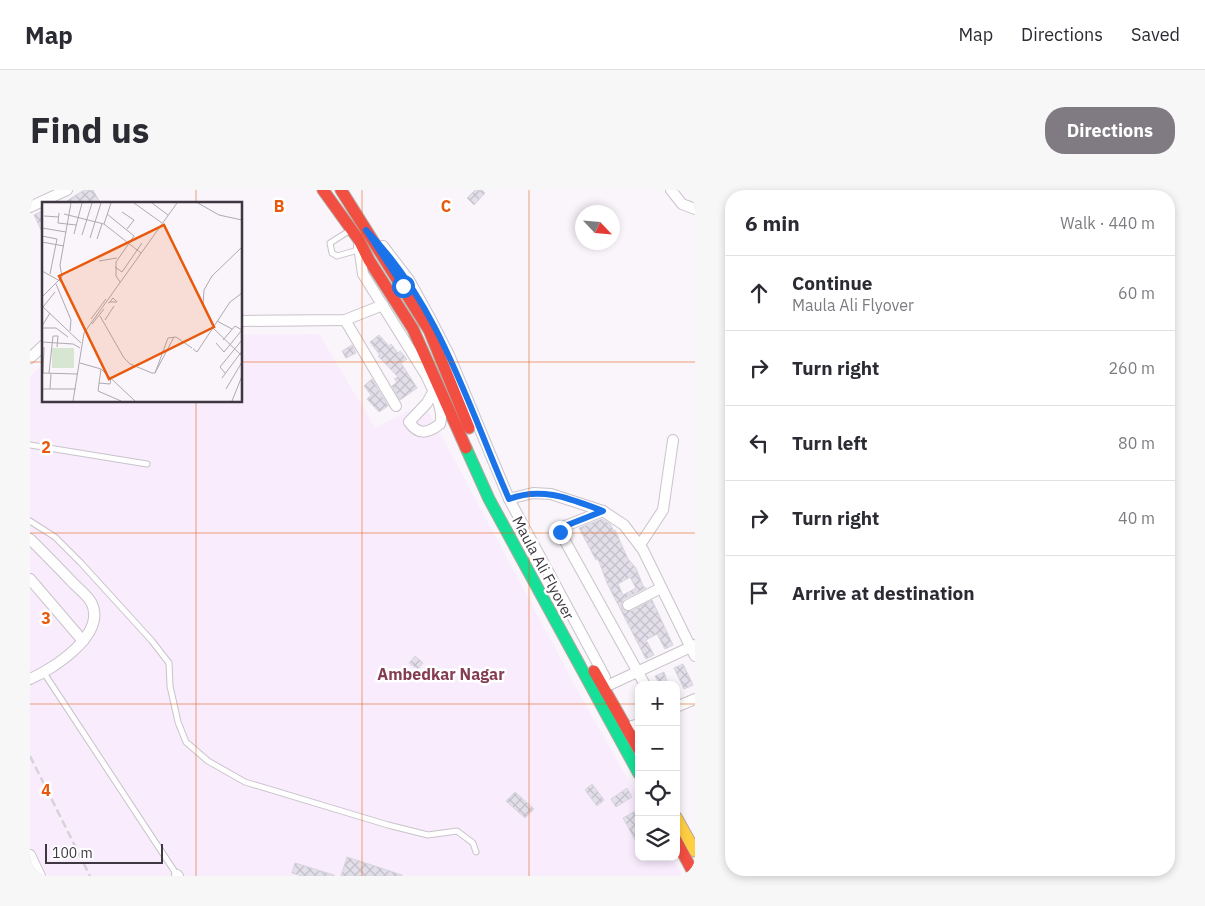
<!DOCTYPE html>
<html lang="en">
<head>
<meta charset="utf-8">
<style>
  body { margin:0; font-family:"IBM Plex Sans",sans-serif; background:#f7f7f7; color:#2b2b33 }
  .controls { position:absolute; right:15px; bottom:15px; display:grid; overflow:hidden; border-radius:10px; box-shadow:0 2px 8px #0003 }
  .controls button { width:45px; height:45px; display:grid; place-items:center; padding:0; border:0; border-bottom:1px solid #e1e1e2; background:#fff; color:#2b2b33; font:25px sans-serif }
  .compass { position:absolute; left:545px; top:15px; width:45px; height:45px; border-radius:50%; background:#fff; box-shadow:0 2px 8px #0003; rotate:116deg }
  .scale { position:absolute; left:15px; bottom:12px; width:118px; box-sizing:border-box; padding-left:5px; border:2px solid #3f3741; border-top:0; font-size:14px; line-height:18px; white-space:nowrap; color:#3f3741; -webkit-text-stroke:4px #fff; paint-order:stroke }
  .stop { position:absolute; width:15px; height:15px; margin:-11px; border:4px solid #1a73e8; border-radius:50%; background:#fff }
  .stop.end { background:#1a73e8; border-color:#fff; box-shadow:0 1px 5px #0008 }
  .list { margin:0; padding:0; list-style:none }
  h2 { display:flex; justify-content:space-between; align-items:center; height:65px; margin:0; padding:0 20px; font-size:21px }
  h2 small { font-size:16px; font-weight:400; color:#7c7c81 }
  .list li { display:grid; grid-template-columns:32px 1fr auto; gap:15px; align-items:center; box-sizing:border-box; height:75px; padding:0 20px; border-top:1px solid #e1e1e2 }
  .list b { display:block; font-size:19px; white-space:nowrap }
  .list p { margin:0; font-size:16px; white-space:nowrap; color:#7c7c81 }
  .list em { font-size:16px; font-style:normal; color:#7c7c81 }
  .icon { flex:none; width:28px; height:28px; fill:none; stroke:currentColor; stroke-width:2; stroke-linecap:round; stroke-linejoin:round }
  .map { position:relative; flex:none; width:665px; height:686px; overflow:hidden; border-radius:20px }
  header { display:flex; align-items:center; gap:30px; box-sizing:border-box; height:70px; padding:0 25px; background:#fff; border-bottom:1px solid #e1e1e2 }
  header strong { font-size:24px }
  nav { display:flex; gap:28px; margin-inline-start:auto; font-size:18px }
  .intro { display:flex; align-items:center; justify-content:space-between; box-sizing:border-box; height:120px; padding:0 30px }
  h1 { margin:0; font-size:35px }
  .button { padding:12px 22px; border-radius:20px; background:#807a82; color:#fff; font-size:18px; font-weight:700 }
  main { display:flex; gap:30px; padding:0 30px }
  aside { flex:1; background:#fff; border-radius:20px; box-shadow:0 2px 8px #0003 }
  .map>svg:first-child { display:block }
</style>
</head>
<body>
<header>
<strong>Map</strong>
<nav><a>Map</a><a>Directions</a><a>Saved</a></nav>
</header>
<div class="intro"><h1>Find us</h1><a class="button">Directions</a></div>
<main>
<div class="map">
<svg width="665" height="686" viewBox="0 0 665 686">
  <defs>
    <pattern id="building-cross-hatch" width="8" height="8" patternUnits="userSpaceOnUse" patternTransform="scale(1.25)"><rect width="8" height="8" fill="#e2dfea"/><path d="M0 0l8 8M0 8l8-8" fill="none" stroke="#c3c0ca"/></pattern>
  </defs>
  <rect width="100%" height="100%" fill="#f9f5fa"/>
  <polygon fill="#f9ecfd" points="289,144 345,238 394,213 550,505 609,609 609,667 642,667 652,686 6,686 0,673 0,186 14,174 14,211 211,211 211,145"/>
  <g fill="url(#building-cross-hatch)" stroke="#d7d5dd" fill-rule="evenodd">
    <polygon points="54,0 63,0 71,14 32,14"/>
    <polygon points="445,0 452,0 455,3 444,15 437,8"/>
    <polygon points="14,20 14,46 4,25"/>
    <polygon points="349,145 359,156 361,154 368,163 370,161 377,169 371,173 387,198 370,210 362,196 367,192 364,189 368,187 348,166 350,165 340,152"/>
    <polygon points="322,155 326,163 316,168 312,161"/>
    <polygon points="342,189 358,216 349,222 337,209 341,205 334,196"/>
    <path d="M 572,329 L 580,334 L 584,341 L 585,340 L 598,369 L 606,378 L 613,396 L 616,398 L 594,409 L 591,414 L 592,419 L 601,421 L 622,410 L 643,455 L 635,459 L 627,444 L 616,450 L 624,465 L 616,469 L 577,393 L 568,369 L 566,370 L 549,338 ZM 600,387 L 606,398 L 593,405 L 588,394 Z"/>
    <polygon points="385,466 393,473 388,479 379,473"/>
    <polygon points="653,474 663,495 654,499 644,478"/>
    <polygon points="634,482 638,495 630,495 625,486"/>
    <polygon points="562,594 574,610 567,616 555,600"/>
    <polygon points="597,598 602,607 586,617 581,609"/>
    <polygon points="485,602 504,619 495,628 476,611"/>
    <polygon points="609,619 609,657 593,628"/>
    <polygon points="317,667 372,685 372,686 311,686"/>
    <polygon points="265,673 304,685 304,686 273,686 262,683"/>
  </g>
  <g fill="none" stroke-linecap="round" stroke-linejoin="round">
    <defs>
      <g id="lane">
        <polyline points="319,41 300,53 302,63 307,66 328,60"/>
        <polyline points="0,255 117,274"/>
        <polyline points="0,331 25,347 51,373 122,451 139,473 140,496 148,532 156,552 178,571 215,592 358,635 398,645 427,641 443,653 446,662"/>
        <polyline points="14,483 147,685"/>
      </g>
      <g id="street">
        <polyline points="641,0 652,14 665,19"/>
        <polyline points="0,17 37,0"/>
        <path d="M 329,56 L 333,84 L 396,185 C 402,199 415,219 410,234 C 397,244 388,245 379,232 L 397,213 L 403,202"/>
        <polyline points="353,56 379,90 401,130 419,165 479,309 575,487"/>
        <polyline points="315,130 366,216"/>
        <polyline points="211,131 315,130 353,115"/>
        <polyline points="0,168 14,155"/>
        <polyline points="479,309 503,303 521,304 573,321 594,335 613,360 665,466"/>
        <polyline points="573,321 530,338 530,342 615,495"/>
        <path d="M 0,349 C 14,363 29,378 43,393 C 49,399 57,405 61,412 C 78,444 23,479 0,489"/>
        <polyline points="610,355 633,320 643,250"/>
        <polyline points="0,389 53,451"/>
        <polyline points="598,415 631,398"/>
        <polyline points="579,495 665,455"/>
        <polyline points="646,517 665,509"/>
        <polyline points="602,536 609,534"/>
        <polyline points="0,665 10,686"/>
        <polyline points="147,685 148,686"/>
      </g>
      <polyline id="fast" points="436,258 459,309 609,584"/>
      <polyline id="slow" points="646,627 665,661"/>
      <g id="jam">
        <polyline points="293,0 329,50 339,70 383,139 436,258"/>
        <polyline points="311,0 399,140 439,238"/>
        <polyline points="564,481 609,560"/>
        <polyline points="646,650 665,686"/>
      </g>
    </defs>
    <use href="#lane" stroke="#c9c3ca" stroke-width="7"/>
    <use href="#street" stroke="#c9c3ca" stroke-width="12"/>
    <use href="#fast" stroke="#b5a79f" stroke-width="13"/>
    <use href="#slow" stroke="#b5a79f" stroke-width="13"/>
    <use href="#jam" stroke="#b5a79f" stroke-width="13"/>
    <use href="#lane" stroke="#fefefe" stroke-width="5"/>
    <use href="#street" stroke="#fefefe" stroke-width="10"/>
    <use href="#fast" stroke="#16e098" stroke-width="11"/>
    <use href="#slow" stroke="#ffcf43" stroke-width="11"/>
    <use href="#jam" stroke="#f24e42" stroke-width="11"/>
    <polyline stroke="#d5d4d6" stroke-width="2.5" stroke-dasharray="8 4" stroke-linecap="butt" points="0,566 60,686"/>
  </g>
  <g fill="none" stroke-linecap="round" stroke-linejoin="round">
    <path stroke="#1a73e8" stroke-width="6" d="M 373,96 L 336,40 C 409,114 438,216 479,309 C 512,296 541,309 573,321 L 530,338 L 530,342"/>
  </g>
  <path fill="none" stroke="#e8590c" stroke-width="1" stroke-opacity="0.55" d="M 166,0 L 166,14M 332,0 L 332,686M 499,0 L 499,686M 0,172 L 14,172M 211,172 L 665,172M 166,211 L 166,686M 0,343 L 665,343M 0,514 L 609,514M 646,514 L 665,514"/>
  <g text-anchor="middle" stroke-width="5" stroke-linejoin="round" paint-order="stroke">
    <g font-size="15" fill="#3f3741" stroke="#fff">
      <text transform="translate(513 378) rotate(62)" y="5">Maula Ali Flyover</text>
    </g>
    <g font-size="16" font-weight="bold" fill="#843d51" stroke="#fff">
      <text x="411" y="490">Ambedkar Nagar</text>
    </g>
  </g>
  <g transform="translate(12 12)">
    <rect width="200" height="200" fill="#f9f5fa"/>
    <path d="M 10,146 L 32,146 L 32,166 L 10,166 Z" fill="#d6e6d1"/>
    <path fill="none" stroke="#afa9b0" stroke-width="1" d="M 92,1 L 120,21M 110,1 L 126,13M 156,1 L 177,13 L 200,18M 80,10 L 92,18 L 85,27M 17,11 L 16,21 L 34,23M 22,12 L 62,22 L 99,51M 65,12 L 92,34 L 74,60 L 74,74 L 78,80M 2,14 L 17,15M 62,22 L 69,1M 0,26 L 24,30M 32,32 L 40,1M 40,33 L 50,1M 0,34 L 15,37M 48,36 L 59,1M 55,37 L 60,22M 0,40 L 22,44M 57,59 L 75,56M 73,65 L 80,70 L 100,41M 0,69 L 18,79M 8,72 L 15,37M 14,82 L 29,118 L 28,129M 0,95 L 20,75 L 18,63 L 29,1M 66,101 L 68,100 L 70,97 L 71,96 L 75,100 L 68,100M 161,103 L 162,88 L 170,74 L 200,45M 0,104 L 39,141M 1,105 L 13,90M 58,114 L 82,156 L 88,162 L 110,171 L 113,171 L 126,136 L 134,135 L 150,146M 49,117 L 64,97M 63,118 L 72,104M 175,119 L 190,127M 50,122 L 62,107M 0,124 L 8,111M 170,125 L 200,154M 0,126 L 14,126 L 26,135M 181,138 L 193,124 L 200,128M 0,140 L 31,142 L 38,146M 174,141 L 182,150 L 200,128M 151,147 L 155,150 L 188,100 L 200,91M 38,161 L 59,167 L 93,199M 59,167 L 56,189 L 79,199M 0,171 L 35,172M 1,171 L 2,145M 7,171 L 11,134 L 16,134 L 15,145M 113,171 L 132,135M 183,171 L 178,165 L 200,138M 180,176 L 200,149M 57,181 L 68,182 L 69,175M 0,187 L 34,187M 8,187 L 9,172M 184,187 L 200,160M 31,199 L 42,131 L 135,1M 190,199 L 200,174"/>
    <path fill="#e8590c" fill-opacity="0.15" stroke="#e8590c" stroke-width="2.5" d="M 122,23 L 172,125 L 67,177 L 17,74 Z"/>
    <rect width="200" height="200" fill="none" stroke="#3f3741" stroke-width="2.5"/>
  </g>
  <g font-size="16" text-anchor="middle" font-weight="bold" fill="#e8590c" stroke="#fff" stroke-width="5" stroke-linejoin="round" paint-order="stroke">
    <text x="249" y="22">B</text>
    <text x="416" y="22">C</text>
    <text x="16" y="263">2</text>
    <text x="16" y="434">3</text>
    <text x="16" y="606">4</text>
  </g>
</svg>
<div class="controls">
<button>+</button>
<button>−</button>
<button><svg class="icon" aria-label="locate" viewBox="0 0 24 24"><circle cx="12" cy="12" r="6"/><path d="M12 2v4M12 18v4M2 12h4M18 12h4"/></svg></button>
<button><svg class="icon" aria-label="layers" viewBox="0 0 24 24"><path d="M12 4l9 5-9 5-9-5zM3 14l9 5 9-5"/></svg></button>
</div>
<svg class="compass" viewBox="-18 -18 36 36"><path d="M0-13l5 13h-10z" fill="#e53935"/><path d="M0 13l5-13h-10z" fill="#7c7c81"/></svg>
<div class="scale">100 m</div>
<div class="stop" style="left:373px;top:96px"></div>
<div class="stop end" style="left:530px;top:342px"></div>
</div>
<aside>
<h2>6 min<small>Walk · 440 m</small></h2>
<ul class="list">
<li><svg class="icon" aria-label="ahead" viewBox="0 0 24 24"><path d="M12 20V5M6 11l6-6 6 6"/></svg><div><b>Continue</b><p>Maula Ali Flyover</p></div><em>60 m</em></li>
<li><svg class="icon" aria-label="right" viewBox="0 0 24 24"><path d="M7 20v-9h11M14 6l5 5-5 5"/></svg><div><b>Turn right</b></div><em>260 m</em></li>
<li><svg class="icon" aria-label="left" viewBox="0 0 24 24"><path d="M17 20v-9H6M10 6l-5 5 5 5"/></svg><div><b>Turn left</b></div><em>80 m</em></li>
<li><svg class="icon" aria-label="right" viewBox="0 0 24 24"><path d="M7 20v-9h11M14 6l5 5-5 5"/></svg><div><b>Turn right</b></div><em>40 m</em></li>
<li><svg class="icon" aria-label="arrive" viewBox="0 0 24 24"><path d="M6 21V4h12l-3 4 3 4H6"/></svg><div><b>Arrive at destination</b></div></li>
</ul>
</aside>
</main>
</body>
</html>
